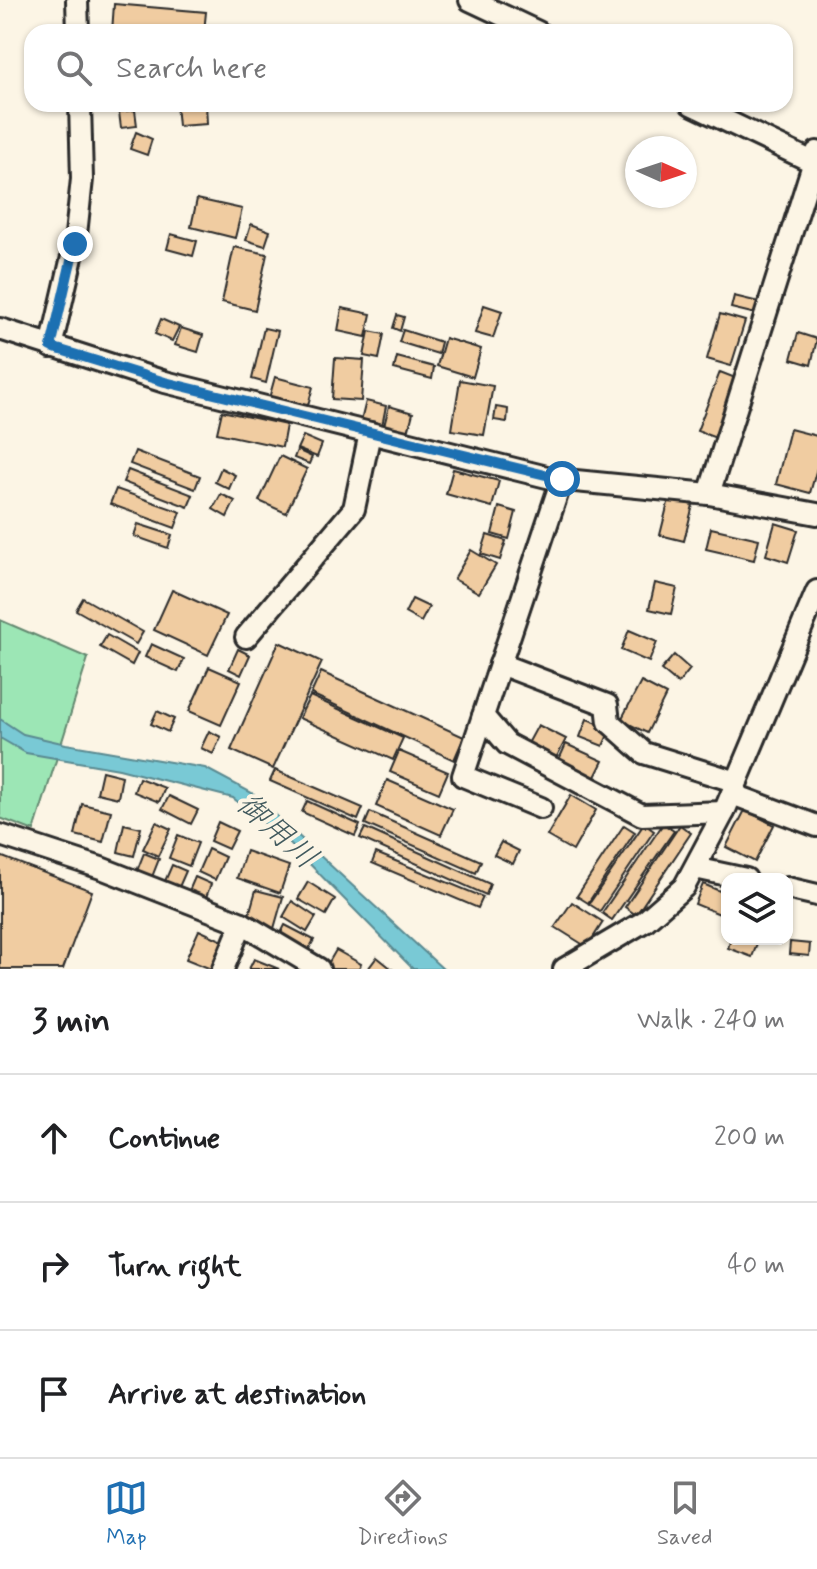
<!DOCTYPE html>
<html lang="en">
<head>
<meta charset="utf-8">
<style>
  body { margin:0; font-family:Mynerve,"Klee One",sans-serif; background:#f6f6f6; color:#202124 }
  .controls { position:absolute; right:24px; bottom:24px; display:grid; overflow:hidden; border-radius:16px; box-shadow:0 2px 6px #0004 }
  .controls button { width:72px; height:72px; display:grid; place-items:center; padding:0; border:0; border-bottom:2px solid #e0e0e0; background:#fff; color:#202124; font:40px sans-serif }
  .compass { position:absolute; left:625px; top:136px; width:72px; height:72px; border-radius:50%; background:#fff; box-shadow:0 2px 6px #0004; rotate:93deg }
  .stop { position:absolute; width:24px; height:24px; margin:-18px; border:6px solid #1f6fb2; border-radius:50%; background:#fff }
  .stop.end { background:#1f6fb2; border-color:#fff; box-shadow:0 2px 8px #0008 }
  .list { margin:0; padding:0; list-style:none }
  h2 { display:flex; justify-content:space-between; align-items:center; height:104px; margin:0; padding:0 32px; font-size:34px }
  h2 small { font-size:26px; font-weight:400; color:#757577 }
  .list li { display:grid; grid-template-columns:52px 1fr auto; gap:24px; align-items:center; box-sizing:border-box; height:128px; padding:0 32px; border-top:2px solid #e0e0e0 }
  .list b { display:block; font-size:30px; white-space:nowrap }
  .list em { font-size:26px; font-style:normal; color:#757577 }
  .icon { flex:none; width:44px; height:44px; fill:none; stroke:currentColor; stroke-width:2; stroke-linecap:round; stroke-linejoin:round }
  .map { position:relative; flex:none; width:817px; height:969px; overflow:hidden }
  .search { position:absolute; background:#fff; box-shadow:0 2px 6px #0004; left:24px; right:24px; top:24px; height:88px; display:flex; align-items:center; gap:20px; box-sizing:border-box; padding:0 28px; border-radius:24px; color:#757577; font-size:30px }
  .sheet { height:488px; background:#fff }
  nav { display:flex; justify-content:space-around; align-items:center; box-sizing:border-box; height:112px; border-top:2px solid #e0e0e0; background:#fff; font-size:22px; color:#757577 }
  nav a { display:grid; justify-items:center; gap:4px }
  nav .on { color:#1f6fb2 }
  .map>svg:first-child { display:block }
</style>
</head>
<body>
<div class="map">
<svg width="817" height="969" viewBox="0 0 817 969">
  <rect width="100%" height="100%" fill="#fcf5e5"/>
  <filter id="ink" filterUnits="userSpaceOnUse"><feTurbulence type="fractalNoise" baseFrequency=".0125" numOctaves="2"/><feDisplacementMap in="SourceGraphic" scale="16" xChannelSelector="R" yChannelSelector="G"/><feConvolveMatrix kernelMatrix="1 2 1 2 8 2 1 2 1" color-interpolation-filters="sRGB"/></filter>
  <g filter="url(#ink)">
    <polygon fill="#9ce6b5" stroke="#648870" stroke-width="2" points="0,620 88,658 34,831 0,818"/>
    <polygon fill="#79c9d5" stroke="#5a8a91" stroke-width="2" points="0,719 23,734 66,744 205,768 252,793 443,969 413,969 291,845 233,798 119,769 26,753 0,738"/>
    <g fill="#f0cca1" stroke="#2b2b2b" stroke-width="2">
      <polygon points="114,4 206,12 204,32 112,32"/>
      <polygon points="176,104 206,104 207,124 178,126"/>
      <polygon points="135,110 137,126 121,128 119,112"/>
      <polygon points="136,132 152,139 147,155 130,149"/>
      <polygon points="197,199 242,209 235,238 191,227"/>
      <polygon points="251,224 270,231 265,246 246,240"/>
      <polygon points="171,234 197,241 193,256 167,249"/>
      <polygon points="234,247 267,254 255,310 222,302"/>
      <polygon points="734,296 763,303 760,315 731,308"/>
      <polygon points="484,305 502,311 493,338 475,333"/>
      <polygon points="342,308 371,314 366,337 338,331"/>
      <polygon points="720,314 745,321 731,366 707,359"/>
      <polygon points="397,315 404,317 400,331 393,328"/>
      <polygon points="161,319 179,327 172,341 155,334"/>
      <polygon points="181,328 203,335 198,352 175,345"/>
      <polygon points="264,328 278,331 266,383 252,379"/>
      <polygon points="403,330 441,342 438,354 399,342"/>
      <polygon points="369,331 384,334 379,359 364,356"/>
      <polygon points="798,333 817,339 811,365 791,359"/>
      <polygon points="445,338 481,349 473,377 437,366"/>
      <polygon points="397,357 434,367 432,379 394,369"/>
      <polygon points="335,358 364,360 361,401 332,399"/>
      <polygon points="720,372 738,379 716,438 697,431"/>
      <polygon points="275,377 313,387 306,412 268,402"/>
      <polygon points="460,380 493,386 484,435 452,430"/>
      <polygon points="366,401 386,406 381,431 360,425"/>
      <polygon points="389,406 413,413 407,436 383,430"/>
      <polygon points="496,407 508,409 507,422 494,420"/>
      <polygon points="222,411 286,425 282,447 217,433"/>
      <polygon points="790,429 817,436 817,468 810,493 776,484"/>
      <polygon points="303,436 322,444 317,457 297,449"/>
      <polygon points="297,450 312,457 309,464 294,458"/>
      <polygon points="135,451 200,476 195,489 130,464"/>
      <polygon points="280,456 307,469 286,513 259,501"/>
      <polygon points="221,468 235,475 229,489 215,482"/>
      <polygon points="453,469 499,481 492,507 446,494"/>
      <polygon points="128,470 193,495 188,507 123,482"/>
      <polygon points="116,489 181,512 175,528 110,504"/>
      <polygon points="221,494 235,501 227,517 213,509"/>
      <polygon points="669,499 693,505 684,541 660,535"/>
      <polygon points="499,507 516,512 509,539 492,534"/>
      <polygon points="775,523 798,530 788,562 766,555"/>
      <polygon points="138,524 172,535 168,548 134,536"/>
      <polygon points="711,528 759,539 754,560 706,549"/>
      <polygon points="487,535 506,541 500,560 481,554"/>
      <polygon points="471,550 496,565 479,593 454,579"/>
      <polygon points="655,583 677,588 671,614 649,609"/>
      <polygon points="172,590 227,615 208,655 154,630"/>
      <polygon points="83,598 143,632 136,644 76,610"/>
      <polygon points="412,599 429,607 421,622 405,613"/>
      <polygon points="629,630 657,642 649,662 621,650"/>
      <polygon points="107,635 138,653 132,665 100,647"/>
      <polygon points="279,642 322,662 273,769 231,750"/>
      <polygon points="151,644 184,659 178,672 145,657"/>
      <polygon points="238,649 250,655 241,675 229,669"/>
      <polygon points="674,655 690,669 678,684 661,670"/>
      <polygon points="209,667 241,681 221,725 189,711"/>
      <polygon points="321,672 464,737 454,760 311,694"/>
      <polygon points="641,682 666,695 647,733 621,720"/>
      <polygon points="310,696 403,738 393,760 299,718"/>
      <polygon points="157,711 174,719 168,732 151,724"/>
      <polygon points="587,719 611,728 603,746 580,737"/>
      <polygon points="538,725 566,739 553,764 525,749"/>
      <polygon points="209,731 221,737 213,754 201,748"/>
      <polygon points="566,744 603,761 592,783 556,766"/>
      <polygon points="399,751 448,772 439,793 390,772"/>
      <polygon points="275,770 363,808 358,820 270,781"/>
      <polygon points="102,771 122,776 118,798 97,793"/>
      <polygon points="139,778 165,788 159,802 134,792"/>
      <polygon points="387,780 453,809 441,835 376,806"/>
      <polygon points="571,795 596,810 573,851 547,836"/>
      <polygon points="169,796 198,810 191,824 162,809"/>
      <polygon points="307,801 360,825 355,836 302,812"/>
      <polygon points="82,804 111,811 103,842 75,835"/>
      <polygon points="745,810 774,825 755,862 726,847"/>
      <polygon points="370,812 481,861 476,873 365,824"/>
      <polygon points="156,822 171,829 158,856 143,849"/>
      <polygon points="218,822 237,831 228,849 210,841"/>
      <polygon points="124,824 141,828 134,856 118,852"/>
      <polygon points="644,824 654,831 600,911 589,904"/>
      <polygon points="663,824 674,831 612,920 602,913"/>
      <polygon points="624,825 635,832 588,903 577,896"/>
      <polygon points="680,825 691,833 636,915 625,907"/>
      <polygon points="365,828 490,884 486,895 360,838"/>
      <polygon points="178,835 198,843 189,866 169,858"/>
      <polygon points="501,842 519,851 513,864 494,855"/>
      <polygon points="208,849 225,857 215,880 198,872"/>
      <polygon points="246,851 289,866 280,893 237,878"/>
      <polygon points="144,853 159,859 150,882 135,876"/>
      <polygon points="376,853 483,897 478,908 372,863"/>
      <polygon points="0,856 92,891 63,969 0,969"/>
      <polygon points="172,865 186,871 176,894 162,888"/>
      <polygon points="195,877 211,884 203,905 186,898"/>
      <polygon points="308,882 335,899 326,915 298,899"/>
      <polygon points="703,884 727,894 727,917 695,904"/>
      <polygon points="256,890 283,897 273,932 246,925"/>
      <polygon points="292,901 316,917 307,932 283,917"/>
      <polygon points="572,902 603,922 587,947 555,927"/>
      <polygon points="285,925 314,940 306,954 278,939"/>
      <polygon points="199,930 223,941 211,969 186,959"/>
      <polygon points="731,939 759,939 752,957 728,948"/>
      <polygon points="790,942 810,944 809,956 789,954"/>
      <polygon points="336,950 361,964 359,969 325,969"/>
      <polygon points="377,957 392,969 368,969"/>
      <polygon points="254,959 279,969 249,969"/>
    </g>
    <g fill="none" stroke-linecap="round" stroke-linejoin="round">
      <defs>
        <g id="minor">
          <polyline points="77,0 78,32"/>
          <polyline points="470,0 538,32"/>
          <polyline points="691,104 817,164"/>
          <polyline points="0,329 165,382 555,479 709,494 817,514"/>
          <polyline points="51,347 75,244 82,179 80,104"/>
          <polyline points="562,479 483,716 507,744 642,815 724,812"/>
          <polyline points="709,494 817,152"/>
          <polyline points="246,637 354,509 370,433"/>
          <polyline points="500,664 607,705 609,722 644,753 737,782"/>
          <polyline points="483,716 463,776 541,808"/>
          <polyline points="732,794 817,826"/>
          <polyline points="0,835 101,868 242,923 319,969"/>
          <polyline points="695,868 746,879"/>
          <polyline points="787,888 817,895"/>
          <polyline points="223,969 242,923"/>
          <polyline points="564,969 645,921 684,887 724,812 817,591"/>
        </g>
      </defs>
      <use href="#minor" stroke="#2b2b2b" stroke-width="26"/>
      <use href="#minor" stroke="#fcf5e5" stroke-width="20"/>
    </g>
  </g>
  <g fill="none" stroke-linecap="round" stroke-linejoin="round" filter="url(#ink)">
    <polyline stroke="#1f6fb2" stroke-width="10" points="75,244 51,347 165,382 562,479"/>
  </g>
  <g text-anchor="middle" stroke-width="8" stroke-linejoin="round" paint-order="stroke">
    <g font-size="32" font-style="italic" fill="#425a5e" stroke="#fcf5e5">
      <text transform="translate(278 830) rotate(42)" y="11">御用川</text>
    </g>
  </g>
</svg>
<div class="controls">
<button><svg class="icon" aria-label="layers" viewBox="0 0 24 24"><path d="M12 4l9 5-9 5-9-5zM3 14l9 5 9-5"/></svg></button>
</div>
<svg class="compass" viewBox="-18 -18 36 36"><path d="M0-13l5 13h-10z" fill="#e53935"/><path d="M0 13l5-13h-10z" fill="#757577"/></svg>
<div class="stop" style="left:562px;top:479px"></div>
<div class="stop end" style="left:75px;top:244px"></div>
<div class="search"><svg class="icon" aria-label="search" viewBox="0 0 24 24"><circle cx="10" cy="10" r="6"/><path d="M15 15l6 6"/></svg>Search here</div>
</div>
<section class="sheet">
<h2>3 min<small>Walk · 240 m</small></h2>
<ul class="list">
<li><svg class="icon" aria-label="ahead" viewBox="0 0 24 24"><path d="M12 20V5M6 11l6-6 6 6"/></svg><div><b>Continue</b></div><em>200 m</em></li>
<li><svg class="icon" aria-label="right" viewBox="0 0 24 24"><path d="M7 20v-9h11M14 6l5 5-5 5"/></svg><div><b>Turn right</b></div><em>40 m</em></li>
<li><svg class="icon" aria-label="arrive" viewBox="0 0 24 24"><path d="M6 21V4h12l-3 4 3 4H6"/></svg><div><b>Arrive at destination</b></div></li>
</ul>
</section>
<nav>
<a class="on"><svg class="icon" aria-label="map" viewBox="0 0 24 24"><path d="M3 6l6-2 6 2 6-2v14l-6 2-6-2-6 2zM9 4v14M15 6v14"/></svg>Map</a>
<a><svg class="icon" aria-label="directions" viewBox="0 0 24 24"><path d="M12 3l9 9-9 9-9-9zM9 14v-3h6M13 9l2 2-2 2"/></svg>Directions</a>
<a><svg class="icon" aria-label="saved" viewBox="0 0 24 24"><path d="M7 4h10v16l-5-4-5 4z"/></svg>Saved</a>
</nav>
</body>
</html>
